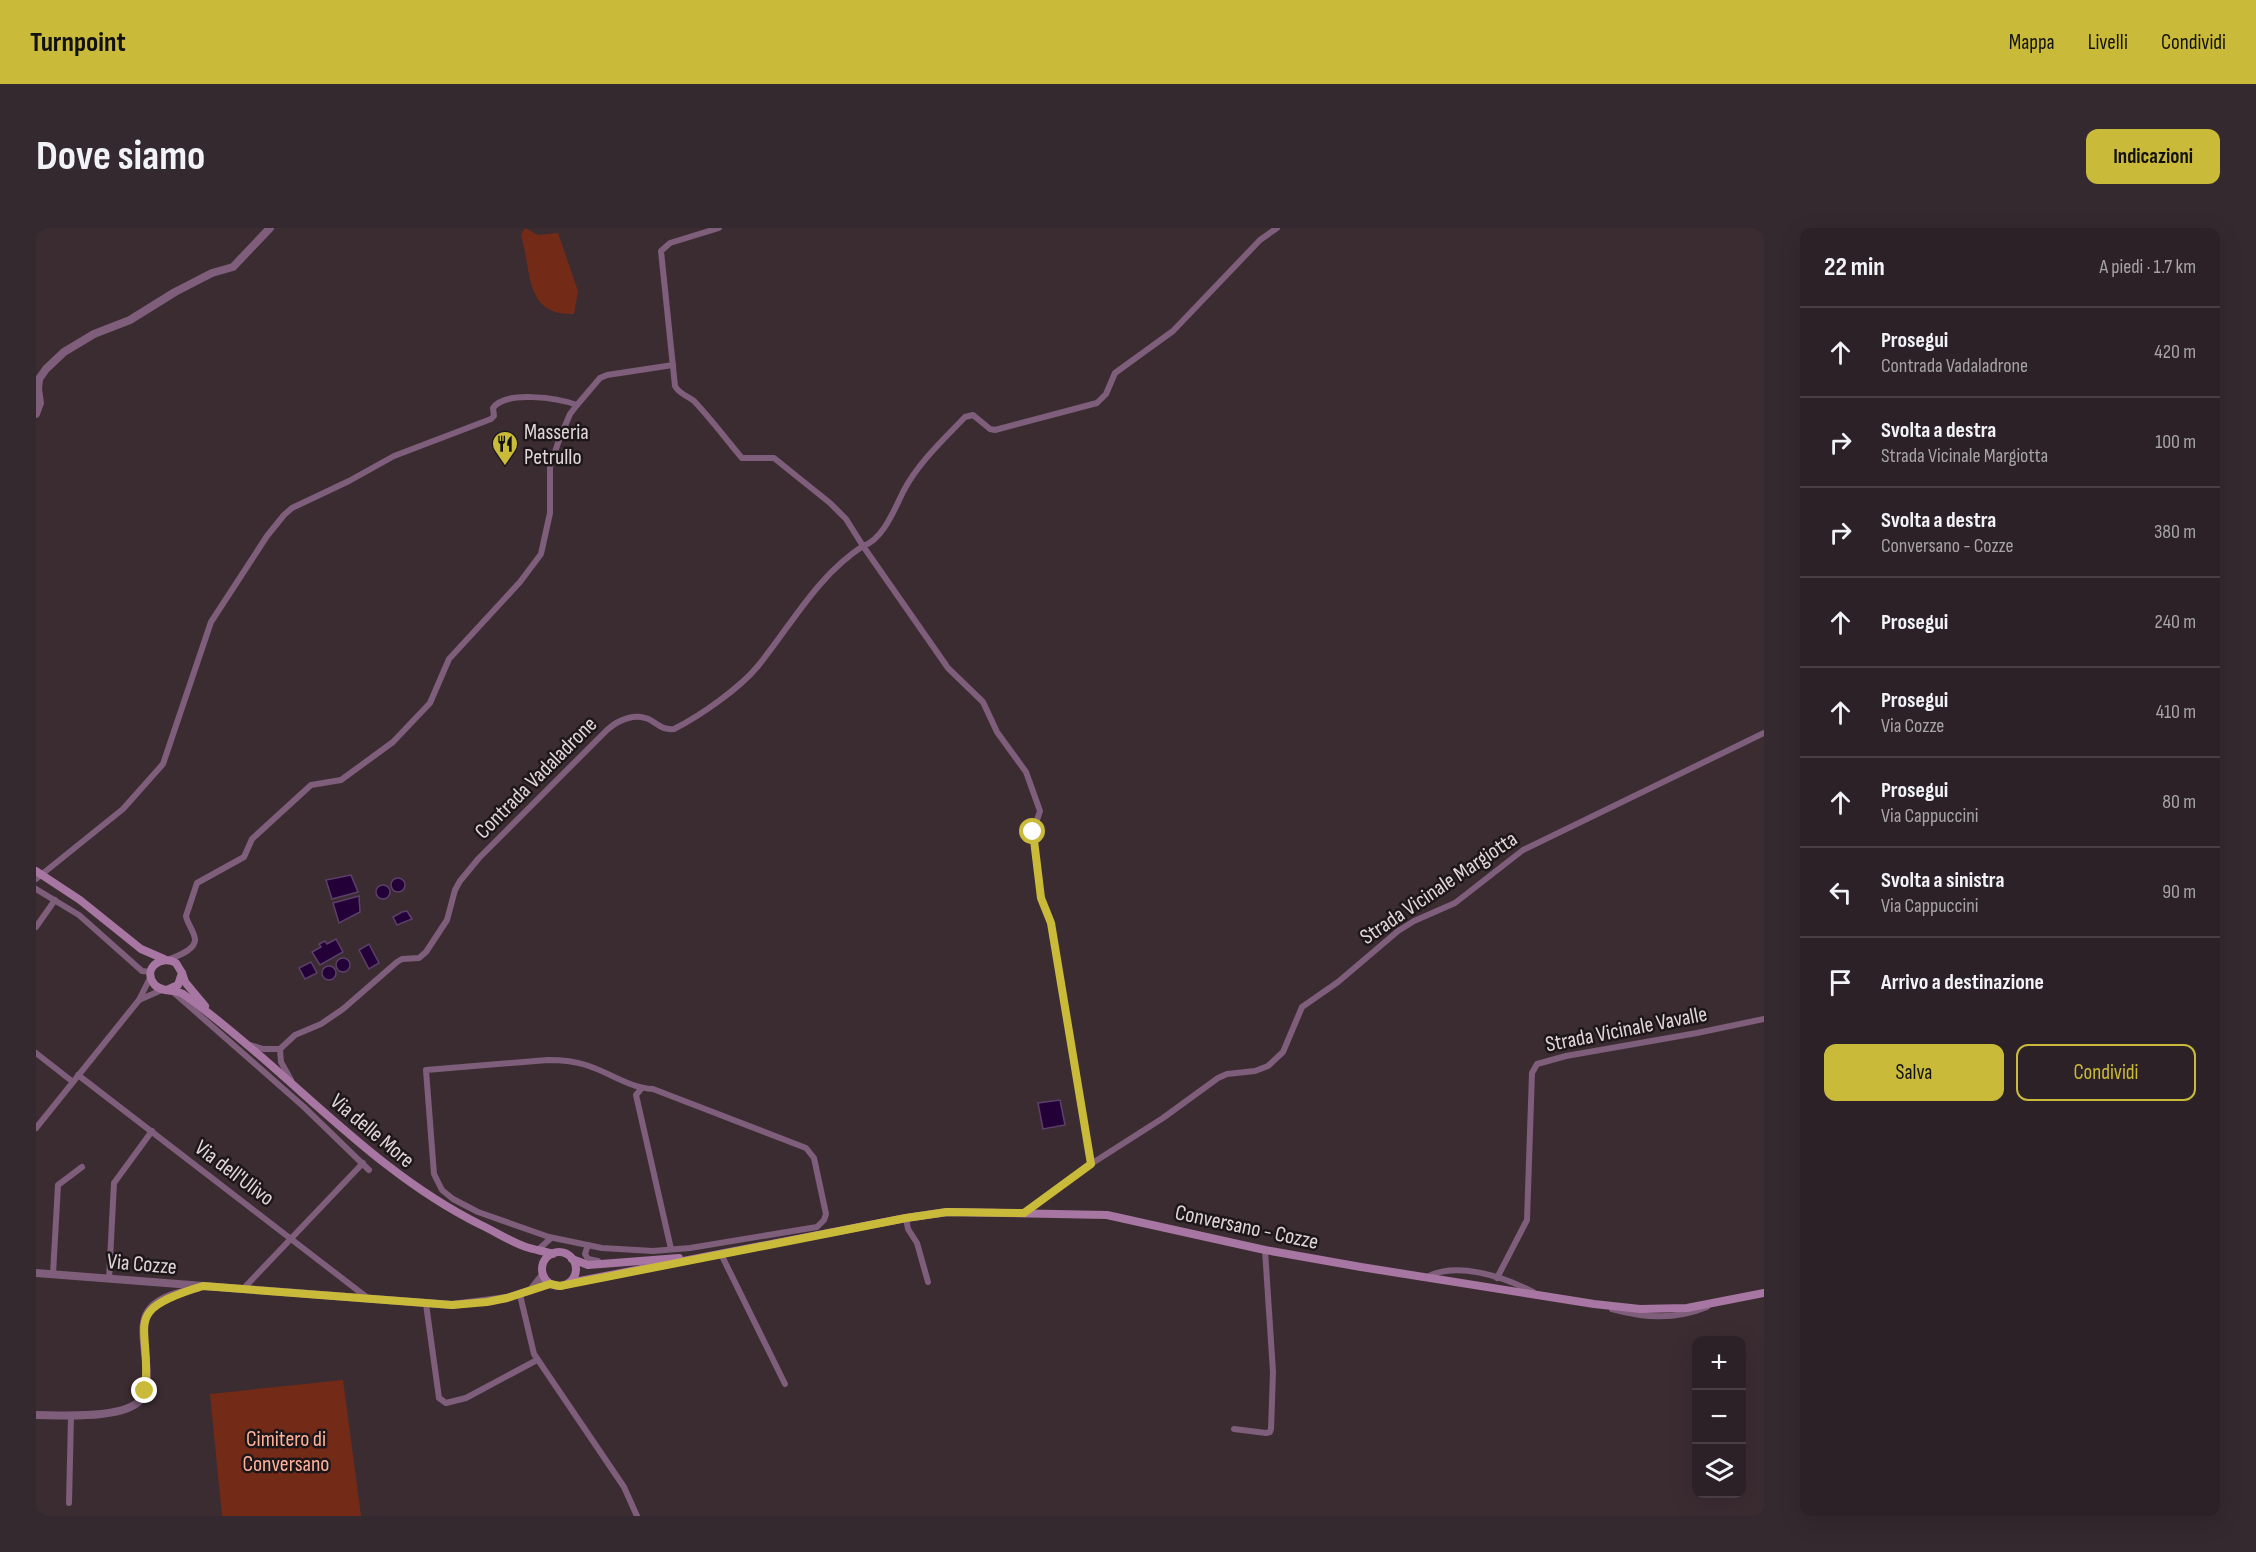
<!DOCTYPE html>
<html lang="it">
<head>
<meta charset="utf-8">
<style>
  body { margin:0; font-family:"Sofia Sans Condensed",sans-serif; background:#34292e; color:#f1f3f6 }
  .controls { position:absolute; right:18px; bottom:18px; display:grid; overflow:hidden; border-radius:12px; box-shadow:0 6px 24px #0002 }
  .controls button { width:54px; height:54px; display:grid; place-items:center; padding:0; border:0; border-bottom:2px solid #483e43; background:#2c2126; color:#f1f3f6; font:30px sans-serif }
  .stop { position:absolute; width:18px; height:18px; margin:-14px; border:4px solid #caba3a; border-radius:50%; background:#fff }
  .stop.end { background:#caba3a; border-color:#fff; box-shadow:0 2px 6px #0008 }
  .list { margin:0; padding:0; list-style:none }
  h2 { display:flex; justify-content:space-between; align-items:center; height:78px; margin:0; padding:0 24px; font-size:26px }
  h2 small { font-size:20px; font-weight:400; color:#a6a3a7 }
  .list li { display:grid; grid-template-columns:39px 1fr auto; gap:18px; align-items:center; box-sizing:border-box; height:90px; padding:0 24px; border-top:2px solid #483e43 }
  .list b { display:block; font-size:22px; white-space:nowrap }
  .list p { margin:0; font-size:20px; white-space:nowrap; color:#a6a3a7 }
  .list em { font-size:20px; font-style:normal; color:#a6a3a7 }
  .actions { display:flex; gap:12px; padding:18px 24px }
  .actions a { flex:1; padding:14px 0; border:2px solid #caba3a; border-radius:12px; text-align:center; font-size:21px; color:#caba3a }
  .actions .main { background:#caba3a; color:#111 }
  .icon { flex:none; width:33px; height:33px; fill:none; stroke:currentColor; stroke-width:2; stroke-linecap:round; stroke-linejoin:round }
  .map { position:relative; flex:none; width:1728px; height:1288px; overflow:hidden; border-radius:12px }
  header { display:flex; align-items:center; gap:36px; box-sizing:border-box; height:84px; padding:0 30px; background:#caba3a; color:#111 }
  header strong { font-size:28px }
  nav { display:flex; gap:33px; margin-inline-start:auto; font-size:21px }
  .intro { display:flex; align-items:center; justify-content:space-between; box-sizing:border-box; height:144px; padding:0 36px }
  h1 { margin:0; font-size:42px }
  .button { padding:15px 27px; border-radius:12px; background:#caba3a; color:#111; font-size:21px; font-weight:700 }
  main { display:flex; gap:36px; padding:0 36px }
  aside { flex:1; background:#2c2126; border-radius:12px; box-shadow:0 6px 24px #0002 }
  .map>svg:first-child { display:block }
</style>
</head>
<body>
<header>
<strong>Turnpoint</strong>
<nav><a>Mappa</a><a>Livelli</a><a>Condividi</a></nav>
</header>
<div class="intro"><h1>Dove siamo</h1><a class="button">Indicazioni</a></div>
<main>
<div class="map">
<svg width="1728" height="1288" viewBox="0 0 1728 1288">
  <rect width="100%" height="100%" fill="#3b2c32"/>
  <g fill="#732b17">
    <path d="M 489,0 L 502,7 L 522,5 L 542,63 L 538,86 C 488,88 496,43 485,7 Z"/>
    <polygon points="307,1152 325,1288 186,1288 174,1166"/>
  </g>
  <g fill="#240039" stroke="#5c4069" stroke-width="1.5">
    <polygon points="315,647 322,664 296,671 290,652"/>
    <circle cx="362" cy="657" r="7"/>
    <circle cx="347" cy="664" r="7"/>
    <polygon points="323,668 324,684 303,695 297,675"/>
    <polygon points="371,683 376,691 361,697 357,689 366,684"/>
    <polygon points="300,711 307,724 284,737 276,724 285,719 283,716 289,713 291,716"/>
    <polygon points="333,716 343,735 333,741 323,722"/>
    <circle cx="307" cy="737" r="7"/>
    <polygon points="275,734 281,745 269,751 263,740"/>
    <circle cx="293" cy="745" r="7"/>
    <polygon points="1024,872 1029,897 1007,901 1002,875"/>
  </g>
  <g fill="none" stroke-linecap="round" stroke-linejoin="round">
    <g stroke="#7e5e7a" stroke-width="6">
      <path d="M 683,0 L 634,15 L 625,23 L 639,158 C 643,166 652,168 658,173 C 675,191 690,211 706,230 L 738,230 L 794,275 L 810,291 L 827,318 C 847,312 859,280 867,264 C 882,235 907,212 929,189 L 937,187 L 954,201 L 959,202 L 1061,175 L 1070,166 L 1079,145 L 1137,103 L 1224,12 L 1241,0"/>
      <path d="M 0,651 L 87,581 L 127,536 L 175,394 L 231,308 L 248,287 L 256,280 L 313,253 L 358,228 L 455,191 L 458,188 L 457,180 C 470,162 522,170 541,177"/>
      <polyline points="0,661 43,687 106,743 115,744"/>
      <polyline points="0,699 19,672"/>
      <path d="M 134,731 C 141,728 160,722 159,711 C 158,703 151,695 150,688 L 161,655 L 208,629 L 216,611 L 275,557 L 305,552 L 357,514 L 394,475 L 413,431 L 484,354 L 505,326 L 514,285 L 514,239 L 523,212 L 534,186 L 541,177 L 564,150 L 571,147 L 637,137"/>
      <polyline points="136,763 268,879 333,942"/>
      <polyline points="103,772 128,761"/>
      <polyline points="214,817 227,821 244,821 245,834 255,852"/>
      <path d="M 244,821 L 259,807 L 285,796 L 307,781 L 361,734 L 366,731 L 383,730 L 390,724 L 411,692 L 419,662 L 424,653 L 443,630 L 571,502 C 583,491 601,484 616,493 C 624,498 628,502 638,501 C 664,488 704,460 722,438 C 756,396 781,348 827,318 L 912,440 L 947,474 L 961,504 L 990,544 L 1004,583 L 997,604 L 1005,670 L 1015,695 L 1055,936"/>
      <polyline points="0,825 37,854"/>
      <path d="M 512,832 C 526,832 538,833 550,837 C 573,844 593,860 617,861 L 770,920 L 778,930 L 790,986 L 788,992 L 781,999 L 654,1020 L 617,1023 L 566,1020 L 513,1009 L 442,984 L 417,971 L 406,962 L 398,946 L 390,842 Z"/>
      <polyline points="42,847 333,1071"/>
      <polyline points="605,861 600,867 635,1021"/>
      <polyline points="0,900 103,772 115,748"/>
      <polyline points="988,985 1055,936 1127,890 1182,850 1191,846 1219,843 1232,838 1247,824 1266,779 1302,754 1362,703 1378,693 1419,675 1487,622 1728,505"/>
      <polyline points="870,990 872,1001 881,1015 892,1054"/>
      <polyline points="552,1017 549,1026 552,1031 562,1033"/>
      <polyline points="503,1021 515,1010"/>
      <polyline points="685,1026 749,1156"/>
      <polyline points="17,1046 22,957 46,939"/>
      <path d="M 1389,1050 C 1419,1032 1468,1049 1497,1064"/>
      <polyline points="1461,1050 1491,992 1496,845 1501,836 1530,828 1661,805 1728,791"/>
      <polyline points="73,1051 78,955 116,903"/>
      <polyline points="207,1061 327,935"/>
      <polyline points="484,1067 498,1126 588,1259 601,1288"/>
      <polyline points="390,1076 403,1170 410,1175 430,1170 501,1132"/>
      <path d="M 1576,1081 C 1609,1090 1639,1092 1671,1079"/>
      <polyline points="1198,1201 1230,1205 1234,1204 1235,1201 1237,1144 1229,1022"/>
      <polyline points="33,1275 35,1188"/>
    </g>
    <g stroke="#7e5e7a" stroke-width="8">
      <polyline points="0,186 4,175 2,161 3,151 10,141 28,124 58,106 94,92 139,64 176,45 197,39 234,0"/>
      <polyline points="0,1045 416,1077 471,1070 514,1056"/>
      <polyline points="495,1062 507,1047"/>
      <path d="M 0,1187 C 25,1187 91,1192 106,1170 C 115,1156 109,1130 108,1115 C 107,1102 106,1090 115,1080 C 126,1068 146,1064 161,1060"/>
    </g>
    <g stroke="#a876a2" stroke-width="8">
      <polyline points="0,643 44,672 105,721 128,731"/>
      <polyline points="146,745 149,754 169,778"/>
      <path d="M 131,762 L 142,757 L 146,745 L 140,735 C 126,726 106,740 118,756 C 125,765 139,761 147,766 C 176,786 202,809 229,832 C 298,892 362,956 445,997 C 460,1004 475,1014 490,1019 C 499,1022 508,1023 517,1026"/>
      <circle cx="523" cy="1041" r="17"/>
      <polyline points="536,1031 552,1037 643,1030"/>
      <polyline points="533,1055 870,990 911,984 1071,987 1229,1022 1325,1039 1558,1076 1604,1081 1651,1080 1728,1065"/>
    </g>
  </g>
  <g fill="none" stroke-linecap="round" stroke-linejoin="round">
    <path stroke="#caba3a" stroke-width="8" d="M 109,1163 C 117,1095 81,1084 167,1058 L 416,1077 L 451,1074 L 471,1070 L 514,1056 L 524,1058 L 870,990 L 911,984 L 988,985 L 1055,936 L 1015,695 L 1005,670 L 997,604"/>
  </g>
  <defs>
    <symbol id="restaurant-pin" viewBox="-11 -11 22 30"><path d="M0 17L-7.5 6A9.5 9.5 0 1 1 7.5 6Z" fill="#caba3a" stroke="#1e171a"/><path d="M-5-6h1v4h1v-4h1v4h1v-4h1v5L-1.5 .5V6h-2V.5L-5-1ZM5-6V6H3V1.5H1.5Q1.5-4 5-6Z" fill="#111"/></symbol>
  </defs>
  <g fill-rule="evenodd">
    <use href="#restaurant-pin" x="454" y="201" width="30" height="40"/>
  </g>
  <g text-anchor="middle" stroke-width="5" stroke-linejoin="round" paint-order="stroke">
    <g font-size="22" fill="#e0d6d9" stroke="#1e171a" text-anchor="start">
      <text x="488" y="211">Masseria<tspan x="488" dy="25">Petrullo</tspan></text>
    </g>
    <g font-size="22" fill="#e0d6d9" stroke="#1e171a">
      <text transform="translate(499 549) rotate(-45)" y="8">Contrada Vadaladrone</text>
      <text transform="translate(1402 659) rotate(-34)" y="8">Strada Vicinale Margiotta</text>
      <text transform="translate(1590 800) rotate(-11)" y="8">Strada Vicinale Vavalle</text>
      <text transform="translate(337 902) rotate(40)" y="8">Via delle More</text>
      <text transform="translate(199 944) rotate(37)" y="8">Via dell'Ulivo</text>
      <text transform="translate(1211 998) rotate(12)" y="8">Conversano - Cozze</text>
      <text transform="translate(106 1035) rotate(5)" y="8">Via Cozze</text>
    </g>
    <g font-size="22" fill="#feb19b" stroke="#1e171a">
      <text x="250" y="1218">Cimitero di<tspan x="250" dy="25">Conversano</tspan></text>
    </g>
  </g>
</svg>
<div class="controls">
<button>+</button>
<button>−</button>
<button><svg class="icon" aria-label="layers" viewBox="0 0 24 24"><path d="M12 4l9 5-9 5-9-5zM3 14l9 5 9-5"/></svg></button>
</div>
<div class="stop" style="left:997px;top:604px"></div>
<div class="stop end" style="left:109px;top:1163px"></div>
</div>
<aside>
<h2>22 min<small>A piedi · 1.7 km</small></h2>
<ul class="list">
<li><svg class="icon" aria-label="ahead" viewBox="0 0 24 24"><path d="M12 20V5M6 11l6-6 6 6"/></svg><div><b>Prosegui</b><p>Contrada Vadaladrone</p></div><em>420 m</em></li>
<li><svg class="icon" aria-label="right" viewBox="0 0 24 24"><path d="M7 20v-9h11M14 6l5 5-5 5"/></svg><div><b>Svolta a destra</b><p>Strada Vicinale Margiotta</p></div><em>100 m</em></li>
<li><svg class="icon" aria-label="right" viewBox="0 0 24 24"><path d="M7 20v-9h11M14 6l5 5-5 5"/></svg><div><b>Svolta a destra</b><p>Conversano - Cozze</p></div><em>380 m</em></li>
<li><svg class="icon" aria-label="ahead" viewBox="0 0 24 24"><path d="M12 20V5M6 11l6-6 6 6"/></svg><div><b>Prosegui</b></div><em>240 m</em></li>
<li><svg class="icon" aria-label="ahead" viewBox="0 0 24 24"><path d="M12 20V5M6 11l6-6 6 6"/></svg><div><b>Prosegui</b><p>Via Cozze</p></div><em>410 m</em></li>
<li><svg class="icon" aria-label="ahead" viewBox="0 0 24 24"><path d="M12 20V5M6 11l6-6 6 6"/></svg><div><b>Prosegui</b><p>Via Cappuccini</p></div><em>80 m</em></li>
<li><svg class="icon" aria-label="left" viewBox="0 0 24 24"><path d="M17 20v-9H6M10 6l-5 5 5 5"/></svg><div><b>Svolta a sinistra</b><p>Via Cappuccini</p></div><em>90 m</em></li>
<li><svg class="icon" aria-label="arrive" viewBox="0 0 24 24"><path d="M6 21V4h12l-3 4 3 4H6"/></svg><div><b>Arrivo a destinazione</b></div></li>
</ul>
<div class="actions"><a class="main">Salva</a><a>Condividi</a></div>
</aside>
</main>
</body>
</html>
